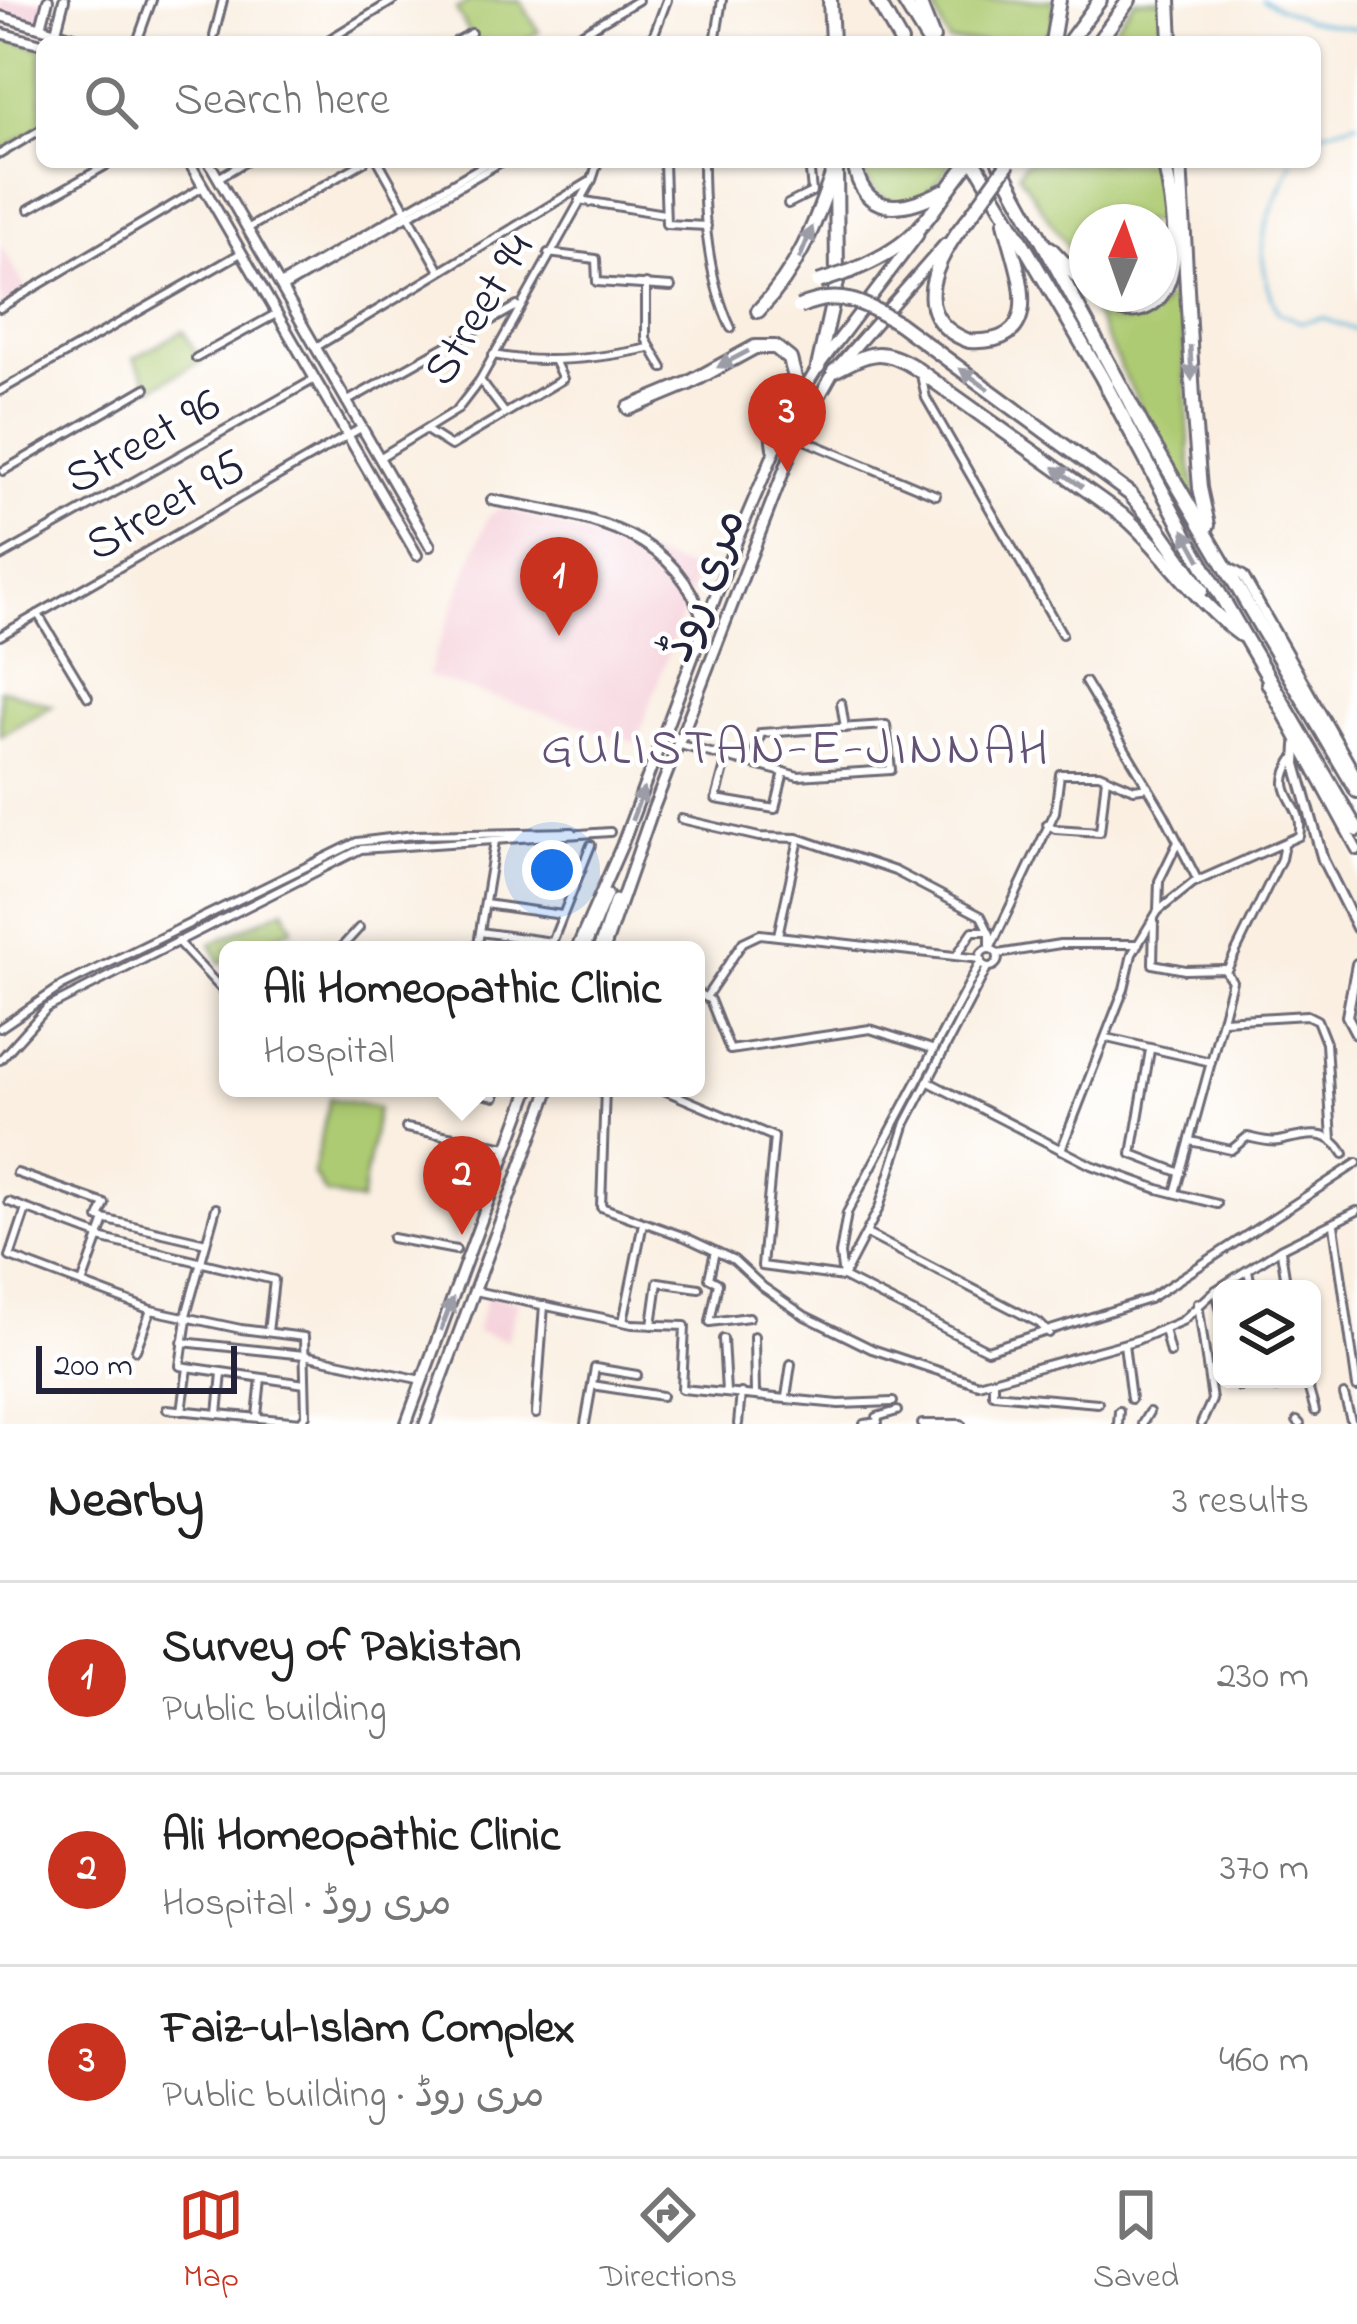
<!DOCTYPE html>
<html lang="en">
<head>
<meta charset="utf-8">
<style>
  body { margin:0; font-family:"Indie Flower","Playpen Sans Arabic",sans-serif; background:#f2f2f2; color:#222 }
  .controls { position:absolute; right:36px; bottom:36px; display:grid; overflow:hidden; border-radius:18px; box-shadow:0 3px 9px #0004 }
  .controls button { width:108px; height:108px; display:grid; place-items:center; padding:0; border:0; border-bottom:3px solid #e0e0e0; background:#fff; color:#222; font:60px sans-serif }
  .compass { position:absolute; left:1069px; top:204px; width:108px; height:108px; border-radius:50%; background:#fff; box-shadow:0 3px 9px #0004; rotate:2deg }
  .scale { position:absolute; left:36px; bottom:30px; width:201px; box-sizing:border-box; padding-left:12px; border:6px solid #22223b; border-top:0; font-size:33px; line-height:42px; white-space:nowrap; color:#22223b; -webkit-text-stroke:9px #fff; paint-order:stroke }
  .you { position:absolute; left:552px; top:870px; width:42px; height:42px; margin:-30px; border:9px solid #fff; border-radius:50%; background:#1a73e8; box-shadow:0 0 0 18px #1a73e833 }
  .badge { display:grid; place-items:center; width:78px; height:78px; border-radius:50%; background:#c8321e; color:#fff; font-size:39px; font-weight:700 }
  .pin { position:absolute; translate:-50% -99px; filter:drop-shadow(0 3px 6px #0008) }
  .pin::after { content:''; position:absolute; top:63px; width:42px; height:36px; background:inherit; clip-path:polygon(0 0,100% 0,50% 100%) }
  .popup { position:absolute; left:219px; top:941px; width:486px; height:156px; box-sizing:border-box; display:grid; place-content:center; border-radius:18px; background:#fff; filter:drop-shadow(0 3px 9px #0005); font-size:39px; white-space:nowrap; color:#767676 }
  .popup b { font-size:45px; color:#222 }
  .popup::after { content:''; position:absolute; left:50%; top:100%; margin-left:-24px; border:24px solid transparent; border-top-color:#fff }
  .list { margin:0; padding:0; list-style:none }
  h2 { display:flex; justify-content:space-between; align-items:center; height:156px; margin:0; padding:0 48px; font-size:51px }
  h2 small { font-size:39px; font-weight:400; color:#767676 }
  .list li { display:grid; grid-template-columns:78px 1fr auto; gap:36px; align-items:center; box-sizing:border-box; height:192px; padding:0 48px; border-top:3px solid #e0e0e0 }
  .list b { display:block; font-size:45px; white-space:nowrap }
  .list p { margin:0; font-size:39px; white-space:nowrap; color:#767676 }
  .list em { font-size:39px; font-style:normal; color:#767676 }
  .icon { flex:none; width:66px; height:66px; fill:none; stroke:currentColor; stroke-width:2; stroke-linecap:round; stroke-linejoin:round }
  .map { position:relative; flex:none; width:1357px; height:1424px; overflow:hidden }
  .search { position:absolute; background:#fff; box-shadow:0 3px 9px #0004; left:36px; right:36px; top:36px; height:132px; display:flex; align-items:center; gap:30px; box-sizing:border-box; padding:0 42px; border-radius:18px; color:#767676; font-size:45px }
  .sheet { height:732px; background:#fff }
  nav { display:flex; justify-content:space-around; align-items:center; box-sizing:border-box; height:168px; border-top:3px solid #e0e0e0; background:#fff; font-size:33px; color:#767676 }
  nav a { display:grid; justify-items:center; gap:6px }
  nav .on { color:#c8321e }
  .map>svg:first-child { display:block }
</style>
</head>
<body>
<div class="map">
<svg width="1357" height="1424" viewBox="0 0 1357 1424">
  <rect width="100%" height="100%" fill="#fff"/>
  <filter id="ink" filterUnits="userSpaceOnUse"><feTurbulence type="fractalNoise" baseFrequency=".00833" numOctaves="2"/><feDisplacementMap in="SourceGraphic" scale="24" xChannelSelector="R" yChannelSelector="G"/><feConvolveMatrix kernelMatrix="1 2 1 2 8 2 1 2 1" color-interpolation-filters="sRGB"/></filter>
  <filter id="wash" filterUnits="userSpaceOnUse"><feTurbulence type="fractalNoise" baseFrequency=".004" numOctaves="4" result="noise"/><feDisplacementMap in="SourceGraphic" scale="48" xChannelSelector="R" yChannelSelector="G"/><feGaussianBlur stdDeviation="2.7" result="paint"/><feColorMatrix in="noise" values="0 0 0 0 0 0 0 0 0 0 0 0 0 0 0 0 0 1.4 0 .05"/><feComposite in="paint" operator="in"/></filter>
  <g filter="url(#wash)">
    <rect width="100%" height="100%" fill="#faefe1"/>
    <g fill="#f5cfd9">
      <polygon points="0,0 48,0 41,27 0,16"/>
      <polygon points="0,244 28,291 0,307"/>
      <polygon points="501,507 698,571 636,743 427,676 487,518"/>
      <polygon points="487,1294 518,1302 507,1340 476,1332"/>
    </g>
    <g fill="#adcb72" stroke="#687656" stroke-width="3">
      <polygon points="471,0 520,0 539,32 520,42 474,42 456,9"/>
      <polygon points="930,0 1054,0 1053,26 1043,42 949,42"/>
      <polygon points="1135,0 1164,0 1166,42 1104,42"/>
      <polygon points="0,37 42,48 42,126 0,151"/>
      <path d="M 858,162 L 951,162 C 924,211 880,221 858,162 Z"/>
      <polygon points="1026,162 1155,162 1163,260 1159,277 1159,222 1087,222 1087,275 1018,173"/>
      <path d="M 1180,274 L 1190,459 L 1198,510 L 1149,424 L 1084,294 C 1124,327 1161,328 1180,274 Z"/>
      <polygon points="183,331 201,361 152,388 134,358"/>
      <polygon points="0,690 7,690 52,706 0,736"/>
      <polygon points="284,909 293,928 247,950 228,950 228,959 220,963 211,944"/>
      <polygon points="330,1098 378,1108 361,1202 326,1194 313,1173"/>
    </g>
    <g fill="none" stroke-linecap="round" stroke-linejoin="round">
      <g stroke="#58b0d5" stroke-width="3">
        <polyline points="1262,0 1307,20 1357,29"/>
        <polyline points="1315,134 1357,122"/>
        <path d="M 1292,162 C 1265,225 1249,245 1278,312 L 1300,322 L 1323,318 L 1357,331"/>
      </g>
    </g>
  </g>
  <g filter="url(#ink)">
    <g fill="none" stroke-linecap="round" stroke-linejoin="round">
      <defs>
        <g id="street">
          <polyline points="214,36 223,0"/>
          <polyline points="137,42 152,0"/>
          <polyline points="325,42 394,0"/>
          <polyline points="455,42 471,33"/>
          <polyline points="567,42 638,0"/>
          <polyline points="651,42 667,0"/>
          <polyline points="715,42 722,0"/>
          <polyline points="0,154 42,129"/>
          <polyline points="379,162 440,271"/>
          <polyline points="664,162 666,224 707,226"/>
          <path d="M 703,162 C 703,215 708,280 731,328"/>
          <polyline points="218,178 245,162"/>
          <polyline points="579,200 664,214"/>
          <polyline points="788,204 812,192 809,162"/>
          <polyline points="29,209 112,162"/>
          <polyline points="247,229 364,162"/>
          <polyline points="548,253 596,259 597,282 671,287"/>
          <polyline points="280,284 489,162"/>
          <polyline points="646,284 646,339 663,368"/>
          <polyline points="282,289 501,162"/>
          <polyline points="0,308 203,187"/>
          <polyline points="316,347 589,182"/>
          <path d="M 493,355 C 544,365 598,359 649,348"/>
          <polyline points="196,358 276,314"/>
          <polyline points="921,375 926,398 1062,634"/>
          <polyline points="480,380 505,413"/>
          <polyline points="0,391 241,253"/>
          <polyline points="346,402 517,306"/>
          <polyline points="426,430 451,446 563,379 554,360"/>
          <polyline points="797,437 936,495"/>
          <polyline points="379,458 457,410 480,380 592,180 598,162"/>
          <polyline points="3,471 146,388"/>
          <polyline points="0,557 315,379"/>
          <polyline points="38,614 88,697"/>
          <polyline points="0,636 361,428"/>
          <polyline points="1085,682 1164,814 1198,881"/>
          <polyline points="841,703 845,728"/>
          <polyline points="678,744 684,746 798,776 891,770 886,725 761,733 752,764"/>
          <polyline points="727,758 716,799 775,809 784,772"/>
          <polyline points="681,819 759,837 798,838 895,871 981,916 990,934 990,948"/>
          <polyline points="1047,824 1055,829 1100,832 1106,777"/>
          <polyline points="485,904 562,915"/>
          <polyline points="1158,911 1159,881 1178,842"/>
          <polyline points="480,932 552,942"/>
          <polyline points="778,935 799,839"/>
          <polyline points="177,941 228,996"/>
          <polyline points="992,945 1055,812 1060,774 1099,774 1134,789 1148,787"/>
          <circle cx="989" cy="958" r="9"/>
          <polyline points="339,950 359,928"/>
          <polyline points="477,950 495,841"/>
          <polyline points="549,950 591,845"/>
          <polyline points="998,954 1060,944 1136,944"/>
          <polyline points="956,956 973,931 987,931"/>
          <polyline points="1227,970 1281,859 1284,844"/>
          <polyline points="696,992 710,1000 730,1050 870,1029 932,1049"/>
          <polyline points="706,997 743,942 760,934 981,959"/>
          <polyline points="1223,1020 1307,1015 1317,1020 1326,1043 1332,1140"/>
          <polyline points="0,1028 62,986 357,842 414,835 573,832"/>
          <polyline points="1107,1038 1211,1062 1232,981 1224,969 1185,970 1153,964 1154,921"/>
          <polyline points="1150,1050 1132,1154 1181,1173"/>
          <polyline points="0,1060 47,1008 361,849 610,832"/>
          <polyline points="927,1081 1091,1165 1158,1189 1217,1204"/>
          <polyline points="455,1088 495,1097"/>
          <polyline points="605,1088 601,1207 685,1237 734,1260 763,1287 805,1316 872,1349 978,1384 1137,1340 1182,1321 1216,1290 1280,1249 1357,1211"/>
          <polyline points="659,1088 774,1137 762,1266 843,1277 987,1350 1149,1299 1357,1163"/>
          <polyline points="406,1128 507,1147"/>
          <path d="M 1190,1141 L 1231,1150 L 1247,1137 C 1257,1139 1269,1143 1279,1141 C 1303,1136 1328,1126 1344,1154"/>
          <path d="M 1061,1150 L 1124,989 L 1132,954 L 1158,911 L 1193,883 L 1299,836 C 1307,800 1267,797 1295,757"/>
          <polyline points="17,1173 105,1204 99,1218 206,1243"/>
          <polyline points="1175,1193 1211,1062"/>
          <polyline points="9,1202 100,1236"/>
          <polyline points="26,1209 10,1257 151,1310 241,1329 304,1337 306,1415 301,1422 167,1409"/>
          <polyline points="1334,1225 1357,1387"/>
          <polyline points="867,1234 1039,1323 1049,1333"/>
          <polyline points="99,1238 274,1280 268,1332"/>
          <polyline points="392,1238 456,1250"/>
          <polyline points="715,1251 709,1278 718,1283 710,1322 749,1317"/>
          <polyline points="1281,1251 1287,1289"/>
          <polyline points="1248,1271 1252,1289"/>
          <polyline points="843,1277 840,1254 847,1213 981,961"/>
          <polyline points="843,1277 879,1208 906,1123 987,968"/>
          <polyline points="82,1284 105,1220"/>
          <polyline points="1216,1290 1222,1315"/>
          <polyline points="475,1291 632,1324 685,1326 682,1389 839,1404 893,1402"/>
          <polyline points="1198,1303 1212,1400 1201,1424"/>
          <polyline points="185,1319 216,1208"/>
          <polyline points="187,1319 180,1366 305,1384"/>
          <polyline points="623,1322 643,1223"/>
          <polyline points="652,1325 658,1282 699,1288"/>
          <polyline points="1164,1329 1170,1353"/>
          <polyline points="754,1336 755,1394"/>
          <polyline points="723,1339 726,1392"/>
          <polyline points="182,1342 304,1355 422,1380"/>
          <polyline points="1124,1344 1131,1399"/>
          <polyline points="136,1350 151,1310"/>
          <polyline points="1238,1379 1240,1387"/>
          <polyline points="1273,1379 1276,1388"/>
          <polyline points="1306,1379 1315,1411"/>
          <polyline points="993,1380 993,1394 1098,1403"/>
          <polyline points="592,1385 662,1396"/>
          <polyline points="1344,1395 1352,1424"/>
          <polyline points="786,1397 791,1364"/>
          <polyline points="182,1411 188,1368"/>
          <polyline points="218,1414 222,1373"/>
          <polyline points="536,1414 544,1305"/>
          <polyline points="257,1416 261,1378"/>
          <polyline points="1297,1421 1300,1424"/>
          <polyline points="585,1424 595,1368 637,1375"/>
          <polyline points="738,1424 741,1393"/>
          <polyline points="864,1424 878,1422 877,1417 897,1411"/>
          <polyline points="922,1424 961,1424"/>
          <polyline points="1118,1424 1119,1411"/>
          <polyline points="1142,1424 1149,1412"/>
        </g>
        <g id="secondary">
          <polyline points="0,16 92,42"/>
          <polyline points="41,27 48,0"/>
          <polyline points="56,31 64,0"/>
          <polyline points="0,33 42,44"/>
          <polyline points="189,162 417,555"/>
          <polyline points="209,162 430,546"/>
          <path d="M 492,500 C 579,516 677,526 704,624"/>
          <polyline points="1231,569 1243,576 1357,777"/>
          <polyline points="1266,683 1357,850"/>
          <polyline points="1297,745 1296,764 1323,860 1357,928"/>
          <polyline points="1357,964 1347,1016 1357,1035"/>
        </g>
        <g id="primary">
          <polyline points="576,950 622,845 738,537 793,408 818,367 918,235"/>
          <polyline points="584,950 607,894"/>
          <polyline points="598,950 615,900"/>
          <polyline points="604,950 652,812 797,437 834,371 945,244"/>
          <polyline points="406,1424 530,1088"/>
          <polyline points="425,1424 550,1088"/>
        </g>
        <g id="highway">
          <polyline points="830,0 832,42"/>
          <polyline points="877,0 901,42"/>
          <polyline points="903,0 929,42"/>
          <polyline points="918,0 933,38"/>
          <polyline points="1169,0 1171,42"/>
          <polyline points="1052,42 1059,0"/>
          <polyline points="1069,42 1100,0"/>
          <polyline points="1098,42 1129,0"/>
          <path d="M 854,162 C 863,219 904,211 943,191"/>
          <polyline points="975,162 1101,376 1189,541 1357,830"/>
          <polyline points="999,162 1145,430 1357,791"/>
          <polyline points="1180,162 1194,416 1200,488 1208,525"/>
          <path d="M 971,215 C 939,253 902,316 969,341 C 1053,346 1015,266 1005,222"/>
          <polyline points="1050,248 1087,287"/>
          <path d="M 851,271 C 924,241 923,219 969,162"/>
          <path d="M 1094,294 C 1106,305 1121,313 1138,310 C 1191,298 1173,201 1164,162"/>
          <path d="M 758,311 C 798,270 815,225 833,172"/>
          <polyline points="898,323 1130,494 1158,527 1202,590"/>
          <polyline points="818,367 837,282 836,162"/>
          <path d="M 834,371 C 869,353 879,346 914,367 L 1126,518 C 1167,554 1196,603 1241,635"/>
          <polyline points="629,408 689,383 755,347 775,347 790,359 795,378 772,432 774,448"/>
        </g>
      </defs>
      <use href="#street" stroke="#6e6a75" stroke-width="12"/>
      <use href="#secondary" stroke="#6e6a75" stroke-width="14"/>
      <use href="#primary" stroke="#6e6a75" stroke-width="15"/>
      <use href="#highway" stroke="#6e6a75" stroke-width="18"/>
      <use href="#street" stroke="#fff" stroke-width="6"/>
      <use href="#secondary" stroke="#fff" stroke-width="8"/>
      <use href="#primary" stroke="#fff" stroke-width="9"/>
      <use href="#highway" stroke="#fff" stroke-width="12"/>
      <defs>
        <g id="highway-bridge">
          <polyline points="971,215 1009,162"/>
          <polyline points="818,282 851,271"/>
          <path d="M 799,307 C 838,289 864,302 898,323"/>
        </g>
      </defs>
      <use href="#highway-bridge" stroke="#6e6a75" stroke-width="18" stroke-linecap="butt"/>
      <use href="#highway-bridge" stroke="#fff" stroke-width="12"/>
    </g>
    <defs><path id="oneway-solid" d="M-6-.8H1V-3.2L6.5 0L1 3.2V.8H-6Z" transform="scale(3)"/></defs>
    <g fill="#9c9ca7">
      <use href="#oneway-solid" transform="translate(806 243) rotate(-68)"/>
      <use href="#oneway-solid" transform="translate(733 359) rotate(152)"/>
      <use href="#oneway-solid" transform="translate(1191 363) rotate(87)"/>
      <use href="#oneway-solid" transform="translate(974 379) rotate(-144)"/>
      <use href="#oneway-solid" transform="translate(1068 477) rotate(-145)"/>
      <use href="#oneway-solid" transform="translate(1192 545) rotate(-119)"/>
      <use href="#oneway-solid" transform="translate(638 804) rotate(-69)"/>
      <use href="#oneway-solid" transform="translate(447 1314) rotate(-69)"/>
    </g>
  </g>
  <g text-anchor="middle" stroke-width="9" stroke-linejoin="round" paint-order="stroke">
    <g font-size="48" fill="#22223b" stroke="#fff">
      <text transform="translate(476 308) rotate(-59)" y="17">Street 94</text>
      <text transform="translate(141 439) rotate(-29)" y="17">Street 96</text>
      <text transform="translate(164 503) rotate(-30)" y="17">Street 95</text>
      <text transform="translate(700 584) rotate(-69)" y="17">مری روڈ</text>
    </g>
    <g font-size="51" letter-spacing="3" fill="#645276" stroke="#fff">
      <text x="796" y="763">GULISTAN-E-JINNAH</text>
    </g>
  </g>
</svg>
<div class="controls">
<button><svg class="icon" aria-label="layers" viewBox="0 0 24 24"><path d="M12 4l9 5-9 5-9-5zM3 14l9 5 9-5"/></svg></button>
</div>
<svg class="compass" viewBox="-18 -18 36 36"><path d="M0-13l5 13h-10z" fill="#e53935"/><path d="M0 13l5-13h-10z" fill="#767676"/></svg>
<div class="scale">200 m</div>
<div class="you"></div>
<div class="pin badge" style="left:559px;top:636px">1</div>
<div class="pin badge" style="left:462px;top:1235px">2</div>
<div class="popup"><b>Ali Homeopathic Clinic</b>Hospital</div>
<div class="pin badge" style="left:787px;top:472px">3</div>
<div class="search"><svg class="icon" aria-label="search" viewBox="0 0 24 24"><circle cx="10" cy="10" r="6"/><path d="M15 15l6 6"/></svg>Search here</div>
</div>
<section class="sheet">
<h2>Nearby<small>3 results</small></h2>
<ul class="list">
<li><span class="badge">1</span><div><b>Survey of Pakistan</b><p>Public building</p></div><em>230 m</em></li>
<li><span class="badge">2</span><div><b>Ali Homeopathic Clinic</b><p>Hospital · مری روڈ</p></div><em>370 m</em></li>
<li><span class="badge">3</span><div><b>Faiz-ul-Islam Complex</b><p>Public building · مری روڈ</p></div><em>460 m</em></li>
</ul>
</section>
<nav>
<a class="on"><svg class="icon" aria-label="map" viewBox="0 0 24 24"><path d="M3 6l6-2 6 2 6-2v14l-6 2-6-2-6 2zM9 4v14M15 6v14"/></svg>Map</a>
<a><svg class="icon" aria-label="directions" viewBox="0 0 24 24"><path d="M12 3l9 9-9 9-9-9zM9 14v-3h6M13 9l2 2-2 2"/></svg>Directions</a>
<a><svg class="icon" aria-label="saved" viewBox="0 0 24 24"><path d="M7 4h10v16l-5-4-5 4z"/></svg>Saved</a>
</nav>
</body>
</html>
